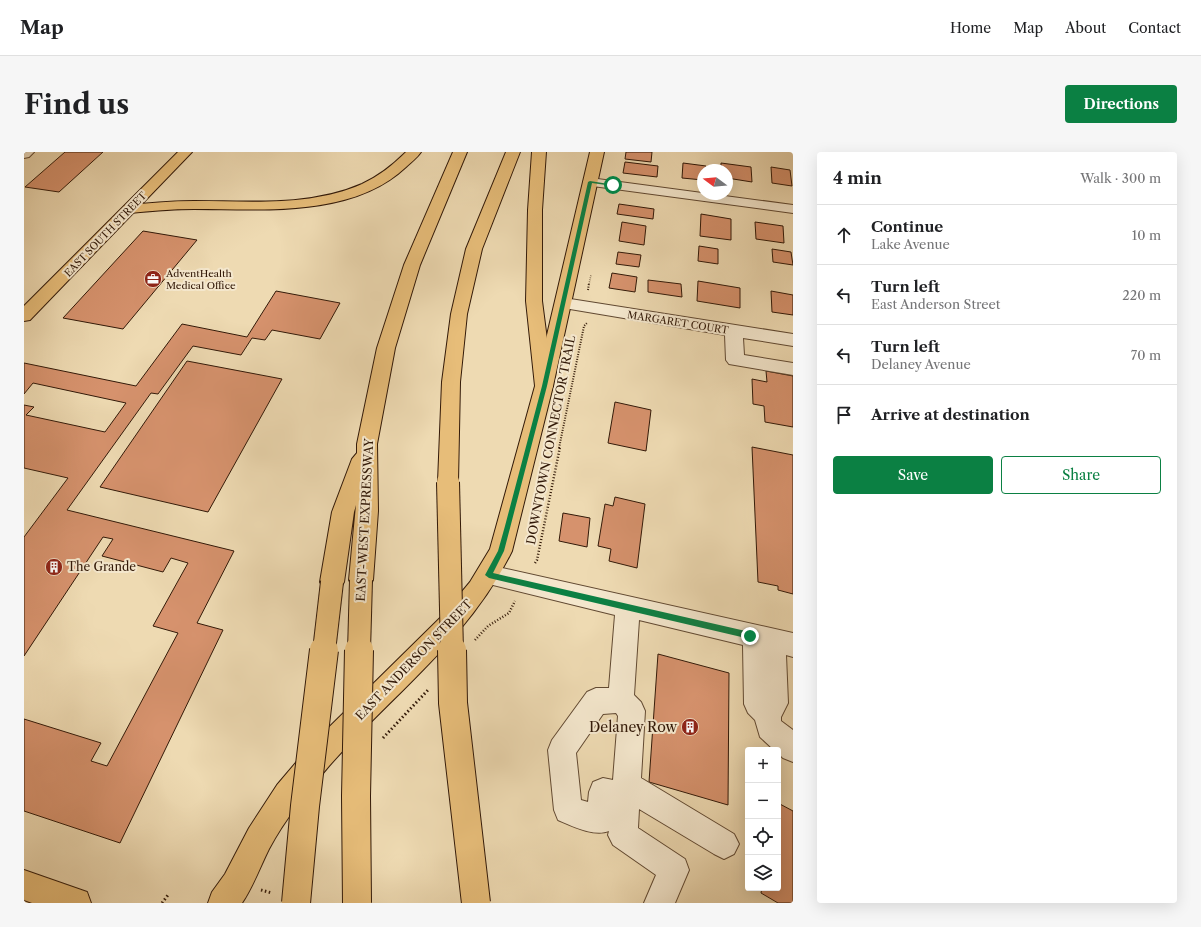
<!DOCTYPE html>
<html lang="en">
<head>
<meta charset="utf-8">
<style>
  body { margin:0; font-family:"Libre Caslon Text",serif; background:#f6f6f6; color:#202124 }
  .controls { position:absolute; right:12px; bottom:12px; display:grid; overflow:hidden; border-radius:4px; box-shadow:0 4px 16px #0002 }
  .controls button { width:36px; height:36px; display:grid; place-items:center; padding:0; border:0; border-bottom:1px solid #e0e0e0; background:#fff; color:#202124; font:20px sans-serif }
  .compass { position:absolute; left:673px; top:12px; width:36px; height:36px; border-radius:50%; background:#fff; box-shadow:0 4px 16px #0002; rotate:286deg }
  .stop { position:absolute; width:12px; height:12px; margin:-9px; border:3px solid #0b8043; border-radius:50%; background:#fff }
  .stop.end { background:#0b8043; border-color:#fff; box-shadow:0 1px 4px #0008 }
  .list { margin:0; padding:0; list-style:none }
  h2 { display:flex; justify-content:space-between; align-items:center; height:52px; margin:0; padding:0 16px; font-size:17px }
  h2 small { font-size:13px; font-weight:400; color:#757577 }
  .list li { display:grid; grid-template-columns:26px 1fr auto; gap:12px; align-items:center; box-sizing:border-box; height:60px; padding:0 16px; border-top:1px solid #e0e0e0 }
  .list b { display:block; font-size:15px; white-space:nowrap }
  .list p { margin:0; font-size:13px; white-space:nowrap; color:#757577 }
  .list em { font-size:13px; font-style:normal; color:#757577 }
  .actions { display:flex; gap:8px; padding:12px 16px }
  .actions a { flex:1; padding:9px 0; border:1px solid #0b8043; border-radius:4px; text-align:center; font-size:14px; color:#0b8043 }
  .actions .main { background:#0b8043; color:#fff }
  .icon { flex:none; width:22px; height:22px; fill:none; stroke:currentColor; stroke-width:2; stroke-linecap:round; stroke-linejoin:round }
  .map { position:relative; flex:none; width:769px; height:751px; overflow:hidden; border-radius:4px }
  header { display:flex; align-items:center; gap:24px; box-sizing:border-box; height:56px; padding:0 20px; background:#fff; border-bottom:1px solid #e0e0e0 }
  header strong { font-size:19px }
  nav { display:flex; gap:22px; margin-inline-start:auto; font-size:14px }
  .intro { display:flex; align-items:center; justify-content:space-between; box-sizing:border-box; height:96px; padding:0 24px }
  h1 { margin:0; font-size:28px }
  .button { padding:10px 18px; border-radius:4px; background:#0b8043; color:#fff; font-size:14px; font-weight:700 }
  main { display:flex; gap:24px; padding:0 24px }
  aside { flex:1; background:#fff; border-radius:4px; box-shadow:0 4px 16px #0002 }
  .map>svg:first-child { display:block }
</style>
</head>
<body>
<header>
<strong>Map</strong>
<nav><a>Home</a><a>Map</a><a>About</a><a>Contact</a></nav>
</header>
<div class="intro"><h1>Find us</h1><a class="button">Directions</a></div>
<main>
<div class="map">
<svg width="769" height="751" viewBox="0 0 769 751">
  <rect width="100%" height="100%" fill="#eedab2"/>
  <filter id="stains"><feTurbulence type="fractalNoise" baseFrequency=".005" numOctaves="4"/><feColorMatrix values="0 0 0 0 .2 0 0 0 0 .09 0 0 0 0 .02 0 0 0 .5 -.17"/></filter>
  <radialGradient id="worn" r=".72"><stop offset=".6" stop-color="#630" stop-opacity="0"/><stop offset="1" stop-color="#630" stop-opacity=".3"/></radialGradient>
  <g fill="#d6926d" stroke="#321908">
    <polygon points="41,0 79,0 35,40 1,35"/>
    <polygon points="602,0 628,0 627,10 601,7"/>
    <polygon points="601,10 634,14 633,25 599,21"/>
    <polygon points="659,11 682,14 682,18 679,18 679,28 658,26"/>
    <polygon points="697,11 727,15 728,30 703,26 703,18 697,18"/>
    <polygon points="747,15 766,18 768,34 748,31"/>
    <polygon points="595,52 630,57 629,67 593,62"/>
    <polygon points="677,62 707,67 707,88 676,84"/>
    <polygon points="598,70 622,74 620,93 595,89"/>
    <polygon points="731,70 759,74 760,91 732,87"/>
    <polygon points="119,79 173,88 99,177 39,166"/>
    <polygon points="675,94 694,97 694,112 674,109"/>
    <polygon points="748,97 767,100 769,113 749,110"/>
    <polygon points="594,100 617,103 615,115 592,112"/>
    <polygon points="588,121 613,125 611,140 585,136"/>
    <polygon points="624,128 657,132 658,145 624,140"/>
    <polygon points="674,129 716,136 716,156 673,149"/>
    <polygon points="252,139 316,151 296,187 248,178 241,188 228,186 217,203 169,194 134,242 127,241 43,358 210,399 173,471 199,478 96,691 0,659 0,567 77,591 67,609 83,614 154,481 129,474 164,411 147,406 139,420 78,404 89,387 79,385 0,504 0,385 44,326 0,316 0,253 10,255 2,263 81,280 102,251 9,231 0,242 0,211 112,234 158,172 223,185"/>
    <polygon points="747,139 769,143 769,163 748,160"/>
    <polygon points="163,209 258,227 184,360 76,335"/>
    <polygon points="742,219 769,224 769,275 741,270 740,254 729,252 728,227 743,230"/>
    <polygon points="591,250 627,258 622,299 584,291"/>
    <polygon points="728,295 769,303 769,442 754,438 754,434 734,430"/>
    <polygon points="591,345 621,352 613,416 585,409 587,397 574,394 581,352 589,354"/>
    <polygon points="539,361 566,366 563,395 535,389"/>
    <polygon points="634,502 705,521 704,653 625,630"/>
    <polygon points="754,651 769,659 769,751 754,751 737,741 738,736 754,736"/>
  </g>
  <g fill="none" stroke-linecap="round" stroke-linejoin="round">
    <defs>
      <g id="minor">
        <polygon points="0,0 10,0 5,5 0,6"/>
        <polygon points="566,26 769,53 769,61 561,33 559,30 561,27"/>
        <polygon points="540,146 769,182 769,194 719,186 720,203 769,211 769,223 705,212 702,208 701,183 534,155 532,151 534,147"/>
        <path d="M 465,413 L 769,481 L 769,505 L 762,503 L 764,551 L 757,565 L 757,569 L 769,578 L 769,610 L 759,606 L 754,601 L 754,598 L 750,598 L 736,585 L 731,568 L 724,561 L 720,552 L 719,493 L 615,468 L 610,543 L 617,550 L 621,559 L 617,626 L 710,682 L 715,692 L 710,702 L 700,707 L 690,702 L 615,657 L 614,676 L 661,707 L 665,718 L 651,751 L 620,751 L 632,723 L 589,693 L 584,683 L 585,679 C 570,685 548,674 534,668 L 530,658 L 524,598 L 528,588 L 563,540 L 572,536 L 585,536 L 591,463 L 457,430 L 453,423 L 457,416 ZM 592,561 L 594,564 L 589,628 L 579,626 L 569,630 L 565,640 L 564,650 L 557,648 L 552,601 L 579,562 Z"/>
      </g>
      <g id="major">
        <polygon points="154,0 168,0 6,168 0,169 0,154"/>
        <path d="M 566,0 L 580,0 L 529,234 L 488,399 C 445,487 369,542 305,614 C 283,640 261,667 245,697 C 236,715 229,735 218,751 L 184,751 L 188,740 L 201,722 L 225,676 L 253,633 L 286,594 L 417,465 L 446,430 L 466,397 L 511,234 Z"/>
        <polygon points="0,718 63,740 67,751 8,751 0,748"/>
      </g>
      <g id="highway">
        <path d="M 382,0 L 397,0 C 393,6 387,10 382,15 C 328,66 238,57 170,57 C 148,57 127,59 106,61 L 101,60 L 99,57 L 101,54 L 106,53 C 127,51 148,49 170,49 C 225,49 286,55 338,32 C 355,24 369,13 382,0 Z"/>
        <polygon points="429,0 443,0 396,113 371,196 353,292 354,359 349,428 345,435 337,438 329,435 325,428 332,353 330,360 320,430 316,437 308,440 300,437 296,430 308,360 328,307 333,301 333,292 353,196 380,113"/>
        <polygon points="482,0 496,0 458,97 443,162 436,230 434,330 431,336 424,338 417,336 414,330 418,230 427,162 442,97"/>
        <polygon points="508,0 522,0 518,58 518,149 529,234 527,239 520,241 513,239 511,234 502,149 504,58"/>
      </g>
    </defs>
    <use href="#minor" stroke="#614932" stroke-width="2"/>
    <use href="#major" stroke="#321908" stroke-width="2"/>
    <use href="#highway" stroke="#321908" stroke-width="2"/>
    <polyline stroke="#321908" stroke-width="1.5" stroke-dasharray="0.5 1.5" stroke-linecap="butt" points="565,132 567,123"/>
    <g stroke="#321908" stroke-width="2" stroke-dasharray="1 1.5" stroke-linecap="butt">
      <polyline points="564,138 565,131"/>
      <polyline points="535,296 560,174 563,171"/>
    </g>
    <g stroke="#321908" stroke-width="2.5" stroke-dasharray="1 2" stroke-linecap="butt">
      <polyline points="511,411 513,408 536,295"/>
      <polyline points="451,488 464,474 485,461 491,449"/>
    </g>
    <g stroke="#321908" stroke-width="3" stroke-dasharray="1.5 2.5" stroke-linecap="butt">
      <polyline points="359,586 404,538"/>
      <polyline points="237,738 248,741"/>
      <polyline points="138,751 144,743"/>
    </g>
    <use href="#minor" fill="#f4e7cd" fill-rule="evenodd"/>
    <use href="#major" fill="#e7bd79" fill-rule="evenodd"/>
    <use href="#highway" fill="#e7bd79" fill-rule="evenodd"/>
    <defs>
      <g id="highway-bridge-far1">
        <polyline points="424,330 428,499"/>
        <polyline points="300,499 308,430"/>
        <polyline points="335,499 337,428"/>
      </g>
      <g id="highway-bridge">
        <polyline points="428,498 429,551 452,751"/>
        <polyline points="272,751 281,654 300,498"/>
        <polyline points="333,751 332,644 335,498"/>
      </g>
    </defs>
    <use href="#highway-bridge-far1" stroke="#321908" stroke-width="24" stroke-linecap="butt"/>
    <use href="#highway-bridge" stroke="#321908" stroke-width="30" stroke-linecap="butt"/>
    <use href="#highway-bridge-far1" stroke="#e7bd79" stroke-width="22"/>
    <use href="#highway-bridge" stroke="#e7bd79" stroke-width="28"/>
  </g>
  <polygon fill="#0b8043" points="566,29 591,33 589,34 568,31 523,234 480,399 469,421 726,480 730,484 726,487 465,426 461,423 474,399 481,374 518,234 564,30"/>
  <defs>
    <symbol id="office-disc" viewBox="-11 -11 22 22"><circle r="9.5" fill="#8f2418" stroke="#f4e7cd"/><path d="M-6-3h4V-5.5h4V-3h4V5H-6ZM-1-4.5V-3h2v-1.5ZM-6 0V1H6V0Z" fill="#fff"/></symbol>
    <symbol id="building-disc" viewBox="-11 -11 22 22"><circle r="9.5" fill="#8f2418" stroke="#f4e7cd"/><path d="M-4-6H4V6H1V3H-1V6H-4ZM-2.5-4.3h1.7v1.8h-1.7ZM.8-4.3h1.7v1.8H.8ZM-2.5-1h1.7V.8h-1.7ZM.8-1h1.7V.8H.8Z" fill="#fff"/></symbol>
  </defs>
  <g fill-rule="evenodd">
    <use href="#office-disc" x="119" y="117" width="20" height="20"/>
    <use href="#building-disc" x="20" y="405" width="20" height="20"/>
    <use href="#building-disc" x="656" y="565" width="20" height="20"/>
  </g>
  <g text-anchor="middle" stroke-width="4" stroke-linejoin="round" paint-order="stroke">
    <g font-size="10" fill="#321908" stroke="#f4e7cd">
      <text transform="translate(81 82) rotate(-46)" y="4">EAST SOUTH STREET</text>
      <text transform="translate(654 170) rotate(9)" y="4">MARGARET COURT</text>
    </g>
    <g font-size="10" fill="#321908" stroke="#f4e7cd" text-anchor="start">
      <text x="142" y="125">AdventHealth<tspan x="142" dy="12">Medical Office</tspan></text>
    </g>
    <g font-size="12" fill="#321908" stroke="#f4e7cd">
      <text transform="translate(527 288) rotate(-79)" y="4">DOWNTOWN CONNECTOR TRAIL</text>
      <text transform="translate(341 368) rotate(-87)" y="4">EAST-WEST EXPRESSWAY</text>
      <text transform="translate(390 508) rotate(-46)" y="4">EAST ANDERSON STREET</text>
    </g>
    <g font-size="12" fill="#321908" stroke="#f4e7cd" text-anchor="start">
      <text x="43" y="419">The Grande</text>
    </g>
    <g font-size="14" fill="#321908" stroke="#f4e7cd" text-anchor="end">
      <text x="653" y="580">Delaney Row</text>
    </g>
  </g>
  <rect width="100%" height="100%" filter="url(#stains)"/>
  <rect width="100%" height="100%" fill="url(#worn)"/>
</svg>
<div class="controls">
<button>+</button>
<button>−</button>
<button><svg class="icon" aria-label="locate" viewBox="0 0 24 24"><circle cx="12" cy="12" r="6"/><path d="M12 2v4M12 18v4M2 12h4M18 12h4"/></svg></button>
<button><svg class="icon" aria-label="layers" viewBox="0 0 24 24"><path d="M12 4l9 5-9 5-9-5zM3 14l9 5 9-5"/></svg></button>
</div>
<svg class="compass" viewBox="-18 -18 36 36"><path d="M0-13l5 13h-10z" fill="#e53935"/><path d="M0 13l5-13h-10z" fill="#757577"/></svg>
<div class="stop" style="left:589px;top:33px"></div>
<div class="stop end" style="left:726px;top:484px"></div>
</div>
<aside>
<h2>4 min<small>Walk · 300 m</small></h2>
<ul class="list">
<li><svg class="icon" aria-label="ahead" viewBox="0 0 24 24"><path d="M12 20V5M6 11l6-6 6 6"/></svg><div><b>Continue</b><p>Lake Avenue</p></div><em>10 m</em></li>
<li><svg class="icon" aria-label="left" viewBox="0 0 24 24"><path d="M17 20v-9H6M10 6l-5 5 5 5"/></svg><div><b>Turn left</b><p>East Anderson Street</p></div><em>220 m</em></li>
<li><svg class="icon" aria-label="left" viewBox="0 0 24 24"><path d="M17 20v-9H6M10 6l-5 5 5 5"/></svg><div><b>Turn left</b><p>Delaney Avenue</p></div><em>70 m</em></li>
<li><svg class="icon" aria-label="arrive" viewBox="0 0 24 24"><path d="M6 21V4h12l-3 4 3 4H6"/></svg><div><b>Arrive at destination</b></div></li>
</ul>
<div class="actions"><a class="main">Save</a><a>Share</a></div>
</aside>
</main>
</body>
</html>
